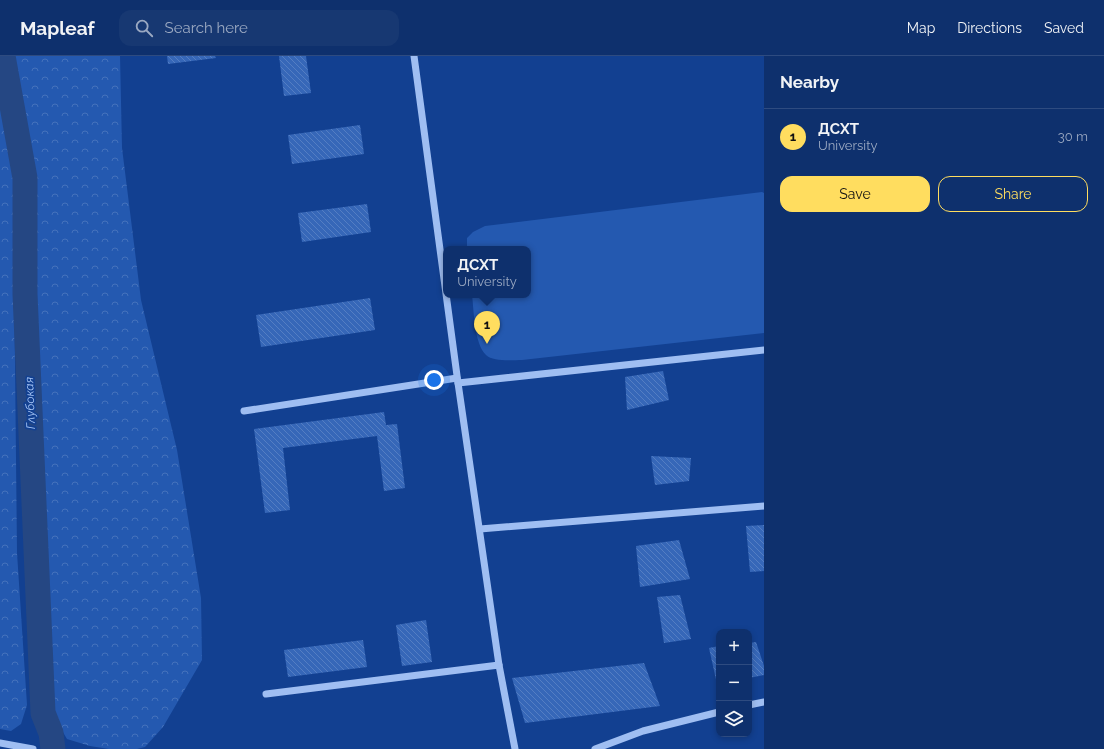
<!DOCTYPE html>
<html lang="en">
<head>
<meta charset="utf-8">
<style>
  body { margin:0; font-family:Raleway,sans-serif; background:#173872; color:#f1f3f6 }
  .controls { position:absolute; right:12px; bottom:12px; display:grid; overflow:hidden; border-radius:8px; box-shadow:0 2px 6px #0003 }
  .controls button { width:36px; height:36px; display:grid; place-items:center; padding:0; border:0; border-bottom:1px solid #2e4b80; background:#0e306d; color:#f1f3f6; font:20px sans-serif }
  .you { position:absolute; left:434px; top:324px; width:14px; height:14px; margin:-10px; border:3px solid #fff; border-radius:50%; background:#1a73e8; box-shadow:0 0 0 6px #1a73e833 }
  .badge { display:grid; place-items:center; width:26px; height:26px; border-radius:50%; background:#ffdd5f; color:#111; font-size:13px; font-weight:700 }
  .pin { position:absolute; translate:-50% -33px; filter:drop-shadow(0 1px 2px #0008) }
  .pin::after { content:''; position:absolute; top:21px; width:14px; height:12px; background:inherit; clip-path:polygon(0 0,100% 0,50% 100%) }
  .popup { position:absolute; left:443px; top:190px; width:88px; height:52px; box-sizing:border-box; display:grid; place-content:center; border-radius:8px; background:#0e306d; filter:drop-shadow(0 1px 3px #0005); font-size:13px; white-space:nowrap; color:#9ba9c2 }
  .popup b { font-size:15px; color:#f1f3f6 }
  .popup::after { content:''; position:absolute; left:50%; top:100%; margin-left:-8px; border:8px solid transparent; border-top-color:#0e306d }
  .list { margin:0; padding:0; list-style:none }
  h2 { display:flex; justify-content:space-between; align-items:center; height:52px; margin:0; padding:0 16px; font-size:17px }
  h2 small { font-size:13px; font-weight:400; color:#9ba9c2 }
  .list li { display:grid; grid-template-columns:26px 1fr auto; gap:12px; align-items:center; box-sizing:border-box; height:56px; padding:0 16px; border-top:1px solid #2e4b80 }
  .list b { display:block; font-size:15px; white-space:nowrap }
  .list p { margin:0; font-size:13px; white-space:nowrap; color:#9ba9c2 }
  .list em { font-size:13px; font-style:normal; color:#9ba9c2 }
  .actions { display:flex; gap:8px; padding:12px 16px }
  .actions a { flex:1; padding:9px 0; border:1px solid #ffdd5f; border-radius:12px; text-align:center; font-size:14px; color:#ffdd5f }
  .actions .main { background:#ffdd5f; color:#111 }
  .icon { flex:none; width:22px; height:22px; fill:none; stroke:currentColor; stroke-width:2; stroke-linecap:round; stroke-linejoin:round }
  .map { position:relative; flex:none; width:764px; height:693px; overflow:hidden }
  header { display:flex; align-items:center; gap:24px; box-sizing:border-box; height:56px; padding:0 20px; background:#0e306d; border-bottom:1px solid #2e4b80 }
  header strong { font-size:19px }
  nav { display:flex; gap:22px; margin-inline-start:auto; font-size:14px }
  .search { width:280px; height:36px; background:#173872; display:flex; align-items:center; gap:10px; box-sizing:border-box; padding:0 14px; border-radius:12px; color:#9ba9c2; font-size:15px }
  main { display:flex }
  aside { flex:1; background:#0e306d }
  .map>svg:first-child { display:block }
</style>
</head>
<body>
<header>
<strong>Mapleaf</strong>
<div class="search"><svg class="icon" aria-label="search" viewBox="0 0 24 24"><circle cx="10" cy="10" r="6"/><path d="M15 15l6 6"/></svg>Search here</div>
<nav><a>Map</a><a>Directions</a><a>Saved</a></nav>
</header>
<main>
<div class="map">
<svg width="764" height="693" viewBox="0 0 764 693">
  <defs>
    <pattern id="forest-crowns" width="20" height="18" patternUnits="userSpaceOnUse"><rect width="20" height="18" fill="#2459b0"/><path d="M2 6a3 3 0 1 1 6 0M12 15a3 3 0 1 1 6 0" fill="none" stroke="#4572bc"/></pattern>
    <pattern id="building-back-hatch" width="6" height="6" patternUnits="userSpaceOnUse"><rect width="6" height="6" fill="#3667b8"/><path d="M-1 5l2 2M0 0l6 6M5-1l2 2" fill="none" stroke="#547ec3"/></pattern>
  </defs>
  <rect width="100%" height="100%" fill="#124091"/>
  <path fill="#2459b0" d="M 762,136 L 764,137 L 764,277 L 522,304 C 512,304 493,306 486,299 C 474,287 474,255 472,239 L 528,239 L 528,193 L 467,193 L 467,182 L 473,176 L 485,170 Z"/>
  <g fill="url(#forest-crowns)">
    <polygon points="14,0 120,0 122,92 141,244 177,394 201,542 202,604 163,671 145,691 137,693 109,693 90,690 67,683 57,666 50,635 35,286 33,135"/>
    <polygon points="0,48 13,121 17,497 27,649 21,668 11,675 0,673"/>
  </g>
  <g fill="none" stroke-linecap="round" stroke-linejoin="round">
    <polyline stroke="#254783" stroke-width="25" points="3,0 25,122 25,238 43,657 51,677 53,693"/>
  </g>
  <g fill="url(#building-back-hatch)">
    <polygon points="167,0 215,0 216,2 168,8"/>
    <polygon points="279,0 306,0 311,37 284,40"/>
    <polygon points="360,69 364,98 292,108 288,79"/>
    <polygon points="367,148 371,176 302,186 298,157"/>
    <polygon points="370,242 375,274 261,291 256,259"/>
    <polygon points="663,315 669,344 627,354 625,321"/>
    <polygon points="384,356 386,369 397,368 405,432 384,435 377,380 283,392 290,454 265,457 254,373"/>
    <polygon points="651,400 691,402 689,425 655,429"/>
    <polygon points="764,469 764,515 750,516 746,470"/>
    <polygon points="679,484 690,523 640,531 636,490"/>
    <polygon points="680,539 691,583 664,587 657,541"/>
    <polygon points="426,564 432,606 402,610 396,569"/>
    <polygon points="363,584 367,611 288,621 284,594"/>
    <polygon points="756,586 764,610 764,619 749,622 749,587"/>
    <polygon points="719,590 719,627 717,628 709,592"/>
    <polygon points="644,607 660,650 525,667 512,622"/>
  </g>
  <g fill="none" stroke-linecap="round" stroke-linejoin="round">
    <g stroke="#9fbef2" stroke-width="7">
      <polyline points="414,0 458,327 499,609 515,693"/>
      <polyline points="458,327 764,294"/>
      <polyline points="244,355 457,322"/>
      <polyline points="480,473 764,450"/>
      <polyline points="266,638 499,609"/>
      <polyline points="749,649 764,646"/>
      <polyline points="0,687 33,693"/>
      <polyline points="595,693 643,675 719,656"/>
    </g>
  </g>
  <g text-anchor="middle" stroke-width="3.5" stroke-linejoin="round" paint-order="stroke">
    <g font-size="12" font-style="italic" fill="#abc9f9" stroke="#124091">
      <text transform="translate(30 347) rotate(-92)" y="4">Глубокая</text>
    </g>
  </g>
</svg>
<div class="controls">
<button>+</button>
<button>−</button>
<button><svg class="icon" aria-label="layers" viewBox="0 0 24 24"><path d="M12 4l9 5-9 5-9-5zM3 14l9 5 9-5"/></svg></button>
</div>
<div class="you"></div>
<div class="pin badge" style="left:487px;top:288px">1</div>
<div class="popup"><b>ДСХТ</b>University</div>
</div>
<aside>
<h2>Nearby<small></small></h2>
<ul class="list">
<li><span class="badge">1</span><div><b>ДСХТ</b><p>University</p></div><em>30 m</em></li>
</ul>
<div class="actions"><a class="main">Save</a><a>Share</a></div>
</aside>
</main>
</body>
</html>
